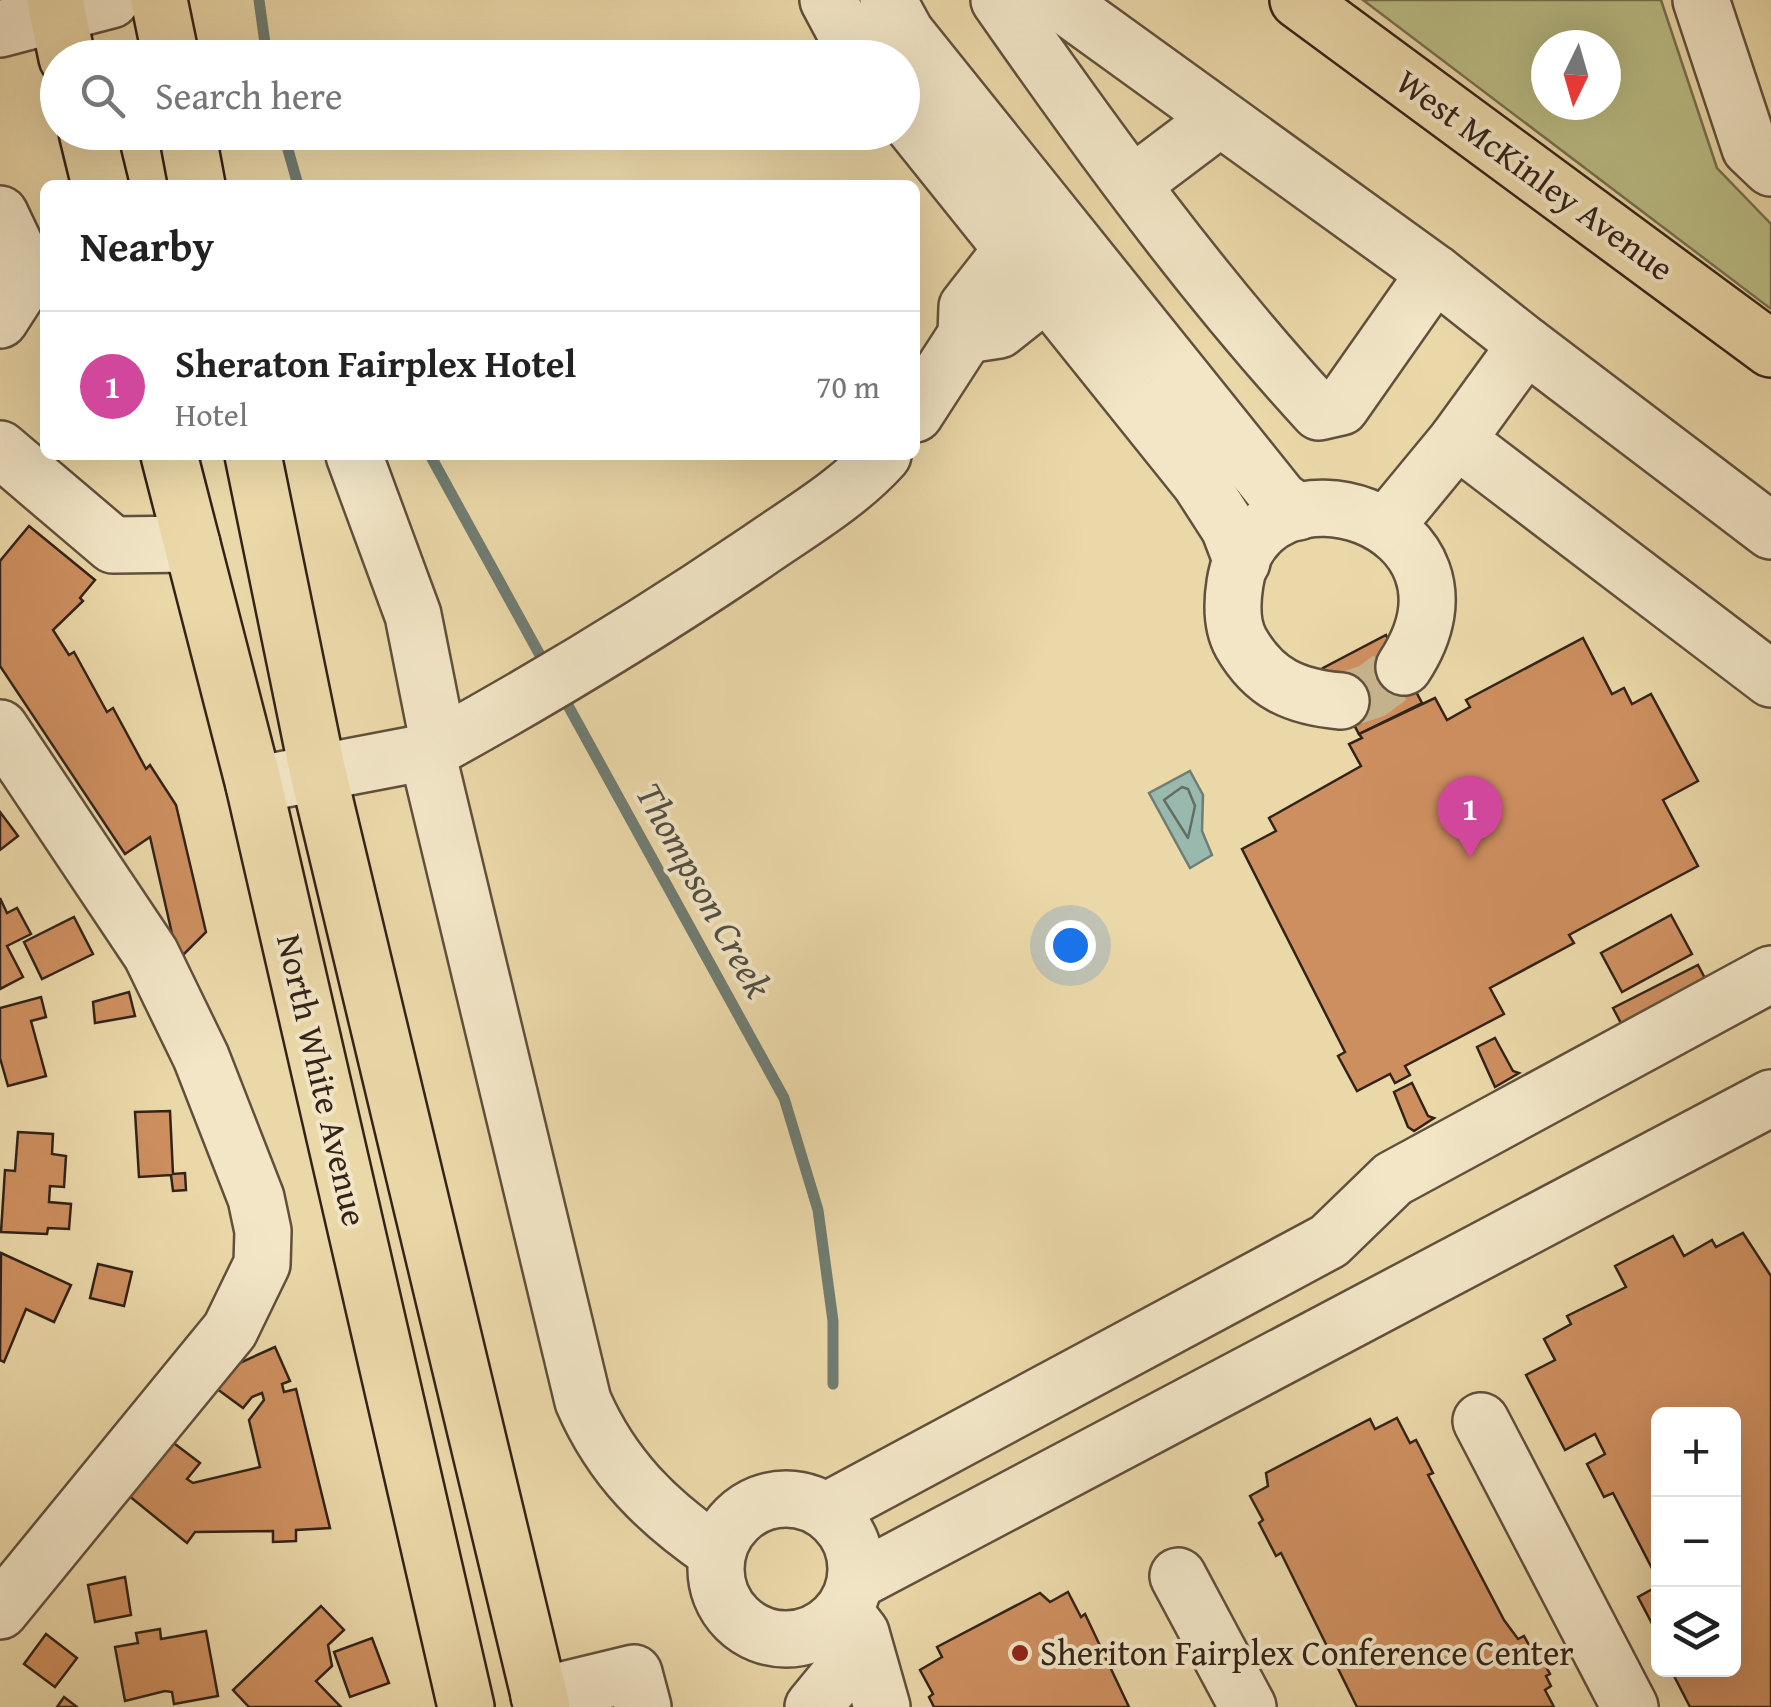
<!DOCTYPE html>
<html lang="en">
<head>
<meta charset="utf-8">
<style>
  body { margin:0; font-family:"Gentium Book Plus",serif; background:#f2f2f2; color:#222 }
  .controls { position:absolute; right:30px; bottom:30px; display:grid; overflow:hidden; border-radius:15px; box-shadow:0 10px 40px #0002 }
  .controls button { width:90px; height:90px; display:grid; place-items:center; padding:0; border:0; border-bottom:2px solid #e0e0e0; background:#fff; color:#222; font:50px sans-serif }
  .compass { position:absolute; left:1531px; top:30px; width:90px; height:90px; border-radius:50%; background:#fff; box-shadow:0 10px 40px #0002; rotate:185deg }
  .you { position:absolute; left:1070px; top:945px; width:35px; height:35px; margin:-25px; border:8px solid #fff; border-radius:50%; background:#1a73e8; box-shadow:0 0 0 15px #1a73e833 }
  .badge { display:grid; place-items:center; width:65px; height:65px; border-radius:50%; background:#8f2418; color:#fff; font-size:32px; font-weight:700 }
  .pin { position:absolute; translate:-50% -82px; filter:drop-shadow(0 2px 5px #0008) }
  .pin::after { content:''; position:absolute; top:52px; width:35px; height:30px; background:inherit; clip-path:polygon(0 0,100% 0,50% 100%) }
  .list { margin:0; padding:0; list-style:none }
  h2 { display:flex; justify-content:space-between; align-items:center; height:130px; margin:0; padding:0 40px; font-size:42px }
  h2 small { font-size:32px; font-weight:400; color:#767676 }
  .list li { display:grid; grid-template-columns:65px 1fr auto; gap:30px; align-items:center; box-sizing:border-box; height:150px; padding:0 40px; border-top:2px solid #e0e0e0 }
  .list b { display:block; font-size:38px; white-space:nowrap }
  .list p { margin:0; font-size:32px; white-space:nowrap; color:#767676 }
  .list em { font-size:32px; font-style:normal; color:#767676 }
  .icon { flex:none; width:55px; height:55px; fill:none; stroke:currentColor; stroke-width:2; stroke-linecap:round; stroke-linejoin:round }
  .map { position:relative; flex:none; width:1771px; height:1707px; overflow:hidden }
  .search { position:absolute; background:#fff; box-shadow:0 10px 40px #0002; left:40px; top:40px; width:880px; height:110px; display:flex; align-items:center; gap:25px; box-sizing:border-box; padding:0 35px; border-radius:55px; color:#767676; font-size:38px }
  .panel { position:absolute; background:#fff; box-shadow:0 10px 40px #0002; left:40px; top:180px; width:880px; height:280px; border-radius:15px }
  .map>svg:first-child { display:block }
</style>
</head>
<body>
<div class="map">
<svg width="1771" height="1707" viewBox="0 0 1771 1707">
  <rect width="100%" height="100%" fill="#ebd8a9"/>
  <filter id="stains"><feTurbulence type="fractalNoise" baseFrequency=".002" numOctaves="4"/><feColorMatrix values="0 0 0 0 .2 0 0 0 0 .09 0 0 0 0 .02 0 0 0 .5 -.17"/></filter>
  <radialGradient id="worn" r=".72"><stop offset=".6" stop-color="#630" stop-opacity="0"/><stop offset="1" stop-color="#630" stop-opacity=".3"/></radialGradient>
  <path fill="#bbbe86" stroke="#777050" stroke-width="2.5" fill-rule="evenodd" d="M 1363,0 L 1661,0 L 1717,168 L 1771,224 L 1771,309 ZM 1546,45 L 1606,45 L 1606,105 L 1546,105 Z"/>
  <polygon fill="#99b9af" stroke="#707d73" stroke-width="2.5" points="1190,771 1203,795 1202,831 1212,855 1190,868 1149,793"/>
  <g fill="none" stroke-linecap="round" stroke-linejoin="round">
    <polygon stroke="#666e64" stroke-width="2.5" points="1182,787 1188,789 1195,806 1188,838 1164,800"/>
    <g stroke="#707d73" stroke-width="11">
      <polyline points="259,0 267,58"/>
      <polyline points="283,132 298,185"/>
      <polyline points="430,455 546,666"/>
      <polyline points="560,691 784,1098 818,1210 833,1321 833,1384"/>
    </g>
  </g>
  <g fill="#ce8f60" stroke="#332319" stroke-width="2.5">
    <polygon points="29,526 95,580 80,598 83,601 53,630 69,655 74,652 107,712 113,708 146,769 150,765 176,805 206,932 178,960 150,837 125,854 0,666 0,561"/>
    <polygon points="1386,635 1422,703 1359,734 1323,668"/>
    <polygon points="1583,638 1612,694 1624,688 1632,704 1651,694 1698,781 1663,800 1698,866 1569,935 1574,943 1490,988 1504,1014 1405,1066 1410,1075 1395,1083 1390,1074 1357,1091 1338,1056 1345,1052 1242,849 1276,831 1269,818 1361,766 1349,744 1362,738 1359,734 1435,698 1447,720 1470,707 1466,700"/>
    <polygon points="0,812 18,836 0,850"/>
    <polygon points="0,898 7,913 17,908 31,934 7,946 23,977 0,989"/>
    <polygon points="1671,915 1692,954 1622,992 1601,953"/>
    <polygon points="74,917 93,954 42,979 24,942"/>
    <polygon points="1698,965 1708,984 1623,1027 1613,1008"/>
    <polygon points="129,992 135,1016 95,1023 93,1002"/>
    <polygon points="41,997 46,1017 31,1021 46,1076 8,1086 0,1058 0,1008"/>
    <polygon points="1495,1038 1513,1071 1519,1073 1495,1087 1477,1047"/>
    <polygon points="1412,1083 1428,1116 1434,1118 1414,1131 1408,1127 1394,1092"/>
    <polygon points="170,1111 173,1174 185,1173 186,1190 173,1191 171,1175 139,1177 135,1112"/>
    <polygon points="18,1132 53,1134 52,1154 66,1156 64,1187 50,1186 49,1202 71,1204 69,1229 48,1228 47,1234 1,1232 5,1170 15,1171"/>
    <polygon points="1743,1233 1771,1276 1771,1707 1690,1707 1671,1670 1734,1670 1734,1414 1658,1414 1658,1580 1613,1493 1604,1497 1587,1464 1605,1454 1595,1434 1565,1450 1526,1375 1555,1360 1544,1339 1571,1324 1567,1316 1626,1287 1615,1266 1673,1236 1684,1256 1712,1240 1716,1247"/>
    <polygon points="1,1253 71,1285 54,1322 26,1309 4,1362 0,1360"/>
    <polygon points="98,1264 132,1272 124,1306 90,1298"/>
    <polygon points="275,1347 290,1381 282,1384 284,1392 296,1389 330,1528 296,1530 296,1541 273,1542 273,1531 195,1532 187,1543 128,1495 171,1441 200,1463 187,1479 193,1483 260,1467 249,1420 264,1400 262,1393 252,1397 243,1408 213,1386 224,1370"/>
    <polygon points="1397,1418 1410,1443 1416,1440 1433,1473 1428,1475 1504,1620 1518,1639 1524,1636 1529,1645 1533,1643 1550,1674 1546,1676 1551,1686 1545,1690 1554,1707 1357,1707 1281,1553 1276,1556 1259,1523 1263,1520 1250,1496 1268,1486 1266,1473 1370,1419 1375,1429"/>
    <polygon points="125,1577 131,1615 95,1622 88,1585"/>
    <polygon points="1658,1586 1658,1635 1638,1597"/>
    <polygon points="1068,1592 1081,1617 1085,1614 1129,1707 934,1707 929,1697 933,1694 920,1670 942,1657 937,1647 1040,1593 1050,1602"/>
    <polygon points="321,1606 344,1630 328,1645 332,1666 316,1681 341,1707 249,1707 233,1690"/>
    <polygon points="160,1629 161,1639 206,1631 218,1696 174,1704 172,1692 165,1691 125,1701 115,1647 138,1643 136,1633"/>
    <polygon points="46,1634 77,1658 55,1687 24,1664"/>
    <polygon points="372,1638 389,1683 350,1697 334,1652"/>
    <polygon points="64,1697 77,1707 57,1707"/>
  </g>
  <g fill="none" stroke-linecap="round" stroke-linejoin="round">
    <polyline stroke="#c6b48c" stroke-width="55" stroke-dasharray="55 28" stroke-linecap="butt" points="1341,701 1372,691 1404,667"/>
    <defs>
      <g id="minor">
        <polyline points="828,0 859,58"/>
        <polyline points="888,0 906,33 1280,499 1298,512"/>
        <path d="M 999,0 C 1098,142 1202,285 1319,412 L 1341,407 L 1435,273"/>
        <polyline points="1057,0 1435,273 1526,345 1457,440"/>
        <polyline points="1701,0 1750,148 1771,168"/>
        <polyline points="0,29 111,0"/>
        <polyline points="902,112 1200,483 1229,528 1242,562"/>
        <polyline points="1134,183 1219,119"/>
        <polyline points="0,214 29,275 0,320"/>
        <polyline points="966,335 999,330 1076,269"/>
        <polyline points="1526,345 1771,531"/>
        <polyline points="915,414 966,335 967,307 1034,221"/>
        <polyline points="0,449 113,545 192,544"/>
        <polyline points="354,455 413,615 439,746"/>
        <polyline points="1386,526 1457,440 1771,679"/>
        <path d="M 1341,701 C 1294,697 1264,683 1241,643 C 1231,625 1232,602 1235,583 C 1258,441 1502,519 1404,667"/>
        <polyline points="0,728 151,954 201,1057 256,1198 263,1231 262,1264 230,1330 0,1611"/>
        <path d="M 427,752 L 583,1401 C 612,1468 657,1512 717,1553"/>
        <path d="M 254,785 L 427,752 L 439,746 C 548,686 652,623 755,553 C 798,523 847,495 883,455"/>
        <polyline points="1481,1421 1630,1707"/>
        <circle cx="786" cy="1569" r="70"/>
        <polyline points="826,1511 1329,1241 1393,1179 1771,974"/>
        <polyline points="1178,1576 1248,1707"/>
        <polyline points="857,1581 1771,1098"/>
        <polyline points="844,1611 861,1633 882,1707"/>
        <polyline points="539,1696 634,1673 643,1707"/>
        <polyline points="813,1707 863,1646"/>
      </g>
      <g id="major">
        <polyline points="55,0 67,58"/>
        <polyline points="159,0 171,58"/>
        <polyline points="1298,0 1771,349"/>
        <polyline points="87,132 100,185"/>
        <polyline points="187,132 197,185"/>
        <polyline points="169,455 254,785 466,1707"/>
        <polyline points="253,455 318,773 542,1707"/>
      </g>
    </defs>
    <use href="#minor" stroke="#61503d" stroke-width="60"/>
    <use href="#major" stroke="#332319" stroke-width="60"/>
    <use href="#minor" stroke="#f2e6c7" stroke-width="55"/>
    <use href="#major" stroke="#ebd8a9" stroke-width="55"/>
  </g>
  <circle fill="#8f2418" stroke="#f2e6c7" stroke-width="4" cx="1020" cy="1653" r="10"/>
  <g text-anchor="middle" stroke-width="8" stroke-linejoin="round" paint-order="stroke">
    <g font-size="35" fill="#332319" stroke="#f2e6c7">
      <text transform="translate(1535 175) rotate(36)" y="12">West McKinley Avenue</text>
      <text transform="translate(322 1080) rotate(77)" y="12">North White Avenue</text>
    </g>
    <g font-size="35" fill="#332319" stroke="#f2e6c7" text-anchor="start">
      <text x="1040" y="1665">Sheriton Fairplex Conference Center</text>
    </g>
    <g font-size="38" font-style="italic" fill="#525046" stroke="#f2e6c7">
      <text transform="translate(704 890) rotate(61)" y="13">Thompson Creek</text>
    </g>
  </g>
  <rect width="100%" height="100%" filter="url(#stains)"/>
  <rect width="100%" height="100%" fill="url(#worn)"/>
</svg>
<div class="controls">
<button>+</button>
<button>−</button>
<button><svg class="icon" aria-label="layers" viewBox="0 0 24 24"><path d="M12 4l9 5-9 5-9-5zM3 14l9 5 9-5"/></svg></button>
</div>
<svg class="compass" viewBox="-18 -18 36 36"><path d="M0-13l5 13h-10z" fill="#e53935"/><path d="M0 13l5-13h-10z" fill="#767676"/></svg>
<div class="you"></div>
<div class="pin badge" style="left:1470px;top:858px;background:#d1479c">1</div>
<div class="search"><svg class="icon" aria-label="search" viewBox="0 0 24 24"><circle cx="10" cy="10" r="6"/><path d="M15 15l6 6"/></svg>Search here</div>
<section class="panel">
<h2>Nearby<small></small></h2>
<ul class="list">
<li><span class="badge" style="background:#d1479c">1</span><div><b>Sheraton Fairplex Hotel</b><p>Hotel</p></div><em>70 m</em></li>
</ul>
</section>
</div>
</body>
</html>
